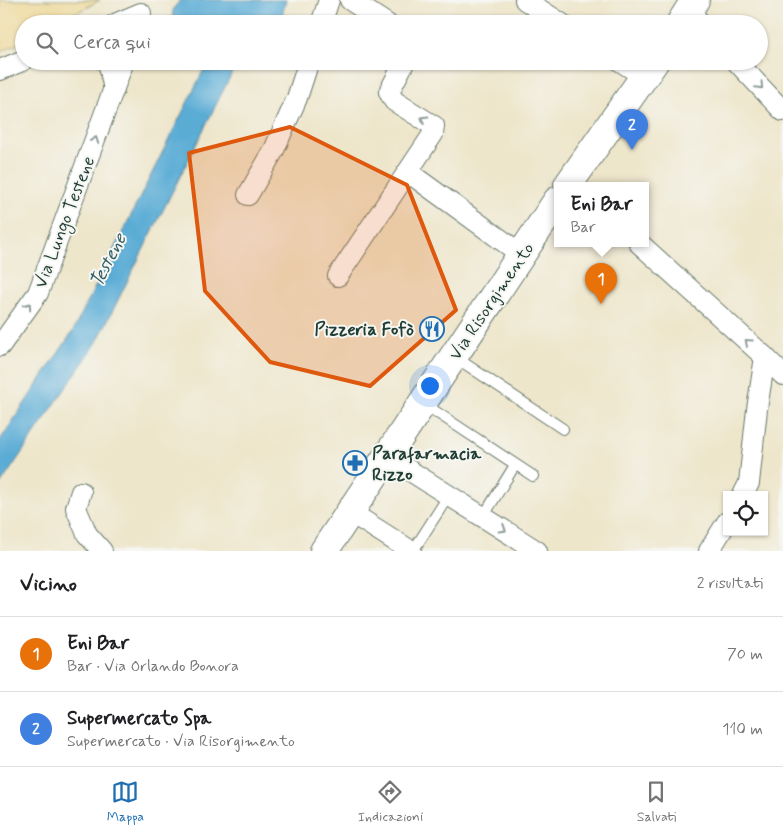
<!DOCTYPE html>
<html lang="it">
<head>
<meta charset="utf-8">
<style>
  body { margin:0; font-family:Mynerve,sans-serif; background:#f6f6f6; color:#202124 }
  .controls { position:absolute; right:15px; bottom:15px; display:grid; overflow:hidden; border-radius:0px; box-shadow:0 1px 4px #0004 }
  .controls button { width:45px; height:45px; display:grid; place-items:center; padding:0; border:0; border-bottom:1px solid #e0e0e0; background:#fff; color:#202124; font:25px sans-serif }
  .you { position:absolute; left:429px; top:385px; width:18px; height:18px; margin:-12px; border:4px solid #fff; border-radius:50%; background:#1a73e8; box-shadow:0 0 0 8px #1a73e833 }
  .badge { display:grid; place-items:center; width:32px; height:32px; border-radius:50%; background:#1f6fb2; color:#fff; font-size:16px; font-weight:700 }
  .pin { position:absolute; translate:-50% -41px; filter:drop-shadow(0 1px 2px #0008) }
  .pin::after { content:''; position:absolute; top:26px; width:18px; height:15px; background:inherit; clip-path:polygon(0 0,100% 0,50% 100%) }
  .popup { position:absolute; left:554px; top:182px; width:95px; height:65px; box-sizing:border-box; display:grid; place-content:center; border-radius:0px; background:#fff; filter:drop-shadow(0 1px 4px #0005); font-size:16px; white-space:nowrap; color:#757577 }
  .popup b { font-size:19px; color:#202124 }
  .popup::after { content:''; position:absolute; left:50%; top:100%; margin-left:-10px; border:10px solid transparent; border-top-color:#fff }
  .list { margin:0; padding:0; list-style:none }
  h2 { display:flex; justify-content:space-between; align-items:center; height:65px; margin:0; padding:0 20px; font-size:21px }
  h2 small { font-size:16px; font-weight:400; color:#757577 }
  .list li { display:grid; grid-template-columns:32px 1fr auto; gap:15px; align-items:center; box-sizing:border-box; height:75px; padding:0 20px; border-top:1px solid #e0e0e0 }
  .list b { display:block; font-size:19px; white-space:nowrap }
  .list p { margin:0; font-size:16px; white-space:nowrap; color:#757577 }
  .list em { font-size:16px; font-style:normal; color:#757577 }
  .icon { flex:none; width:28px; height:28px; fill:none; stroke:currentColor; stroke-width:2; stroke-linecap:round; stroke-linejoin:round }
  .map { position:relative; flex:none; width:783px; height:551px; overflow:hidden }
  .search { position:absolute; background:#fff; box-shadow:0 1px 4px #0004; left:15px; right:15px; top:15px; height:55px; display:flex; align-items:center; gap:12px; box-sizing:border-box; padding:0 18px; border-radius:28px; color:#757577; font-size:19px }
  .sheet { height:215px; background:#fff }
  nav { display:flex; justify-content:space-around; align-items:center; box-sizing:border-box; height:70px; border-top:1px solid #e0e0e0; background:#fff; font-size:14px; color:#757577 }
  nav a { display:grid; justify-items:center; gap:2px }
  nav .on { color:#1f6fb2 }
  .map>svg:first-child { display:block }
</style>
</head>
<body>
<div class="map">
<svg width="783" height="551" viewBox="0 0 783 551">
  <rect width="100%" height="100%" fill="#f6f6f2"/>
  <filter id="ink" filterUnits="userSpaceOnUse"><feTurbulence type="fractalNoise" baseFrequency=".02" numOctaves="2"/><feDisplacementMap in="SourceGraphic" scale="10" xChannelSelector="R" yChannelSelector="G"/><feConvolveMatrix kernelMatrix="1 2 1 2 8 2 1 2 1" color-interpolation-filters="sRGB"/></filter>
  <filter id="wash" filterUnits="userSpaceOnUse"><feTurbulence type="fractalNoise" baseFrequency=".0096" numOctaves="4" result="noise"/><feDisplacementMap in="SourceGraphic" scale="20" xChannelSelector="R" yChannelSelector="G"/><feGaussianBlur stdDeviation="1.12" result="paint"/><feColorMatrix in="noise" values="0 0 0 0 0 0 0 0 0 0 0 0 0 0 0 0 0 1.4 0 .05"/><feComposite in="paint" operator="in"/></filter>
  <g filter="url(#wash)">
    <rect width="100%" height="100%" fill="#eee6cb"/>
    <polygon fill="#eeda9e" stroke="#868c69" points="0,0 100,0 55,24 24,24 24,41 0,52"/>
    <g fill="#5aacd5" stroke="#3c7484">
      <path d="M 181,0 L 286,0 L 280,24 L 174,24 C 171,12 172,8 181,0 Z"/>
      <polygon points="208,61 238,61 97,342 0,485 0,440 73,331"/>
    </g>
  </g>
  <g filter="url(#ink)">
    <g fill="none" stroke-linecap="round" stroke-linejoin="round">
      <defs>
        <g id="lane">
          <polyline points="455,357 563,429"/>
          <polyline points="424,404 533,476"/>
          <polyline points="483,517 515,465"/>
          <polyline points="413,551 449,495"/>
        </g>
        <g id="street">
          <polyline points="350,0 387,24"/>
          <polyline points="525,0 562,24"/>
          <polyline points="689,10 701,24"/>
          <polyline points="115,24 141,13"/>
          <polyline points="321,24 329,0"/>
          <polyline points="105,61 109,65 114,90"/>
          <polyline points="620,61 645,77"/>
          <polyline points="736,61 783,111"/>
          <polyline points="0,70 24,60"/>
          <polyline points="408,172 522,255"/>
          <polyline points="248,195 274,150 297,98 309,61"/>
          <polyline points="639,243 765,357 783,375"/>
          <polyline points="338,276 433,134 434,126 394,101 389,92 405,61"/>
          <polyline points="0,346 38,293 124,61"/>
          <polyline points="388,457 537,551"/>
          <polyline points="81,492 76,508 87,534 102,551"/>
          <polyline points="743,495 749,483 757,409 765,357"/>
          <polyline points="350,512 411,551"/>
          <polyline points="709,551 727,522"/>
        </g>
        <g id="secondary">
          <polyline points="680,24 695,0"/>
          <polyline points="568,185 655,61"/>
          <polyline points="324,551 557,201"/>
        </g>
      </defs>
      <use href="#lane" stroke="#677869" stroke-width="12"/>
      <use href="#street" stroke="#677869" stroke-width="22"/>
      <use href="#secondary" stroke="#677869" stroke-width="30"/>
      <use href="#lane" stroke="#fff" stroke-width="10"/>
      <use href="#street" stroke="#fff" stroke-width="20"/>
      <use href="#secondary" stroke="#fff" stroke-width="28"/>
    </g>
    <defs><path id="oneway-chevron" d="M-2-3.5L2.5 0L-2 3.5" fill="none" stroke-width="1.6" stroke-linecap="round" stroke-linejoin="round" transform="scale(1.25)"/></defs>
    <g stroke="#8f9e9a">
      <use href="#oneway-chevron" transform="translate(760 86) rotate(47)"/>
      <use href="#oneway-chevron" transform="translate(424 119) rotate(-148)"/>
      <use href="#oneway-chevron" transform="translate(95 140) rotate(-70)"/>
      <use href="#oneway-chevron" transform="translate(28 306) rotate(-55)"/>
      <use href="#oneway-chevron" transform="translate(748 342) rotate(-138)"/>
      <use href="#oneway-chevron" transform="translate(503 529) rotate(32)"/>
    </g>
  </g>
  <path fill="#de580e" fill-opacity="0.2" stroke="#de580e" stroke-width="4" stroke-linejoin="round" d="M 290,127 L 407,185 L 456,310 L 370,386 L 270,362 L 205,291 L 189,153 Z"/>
  <defs>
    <symbol id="restaurant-ring" viewBox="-11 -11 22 22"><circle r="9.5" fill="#f6f6f2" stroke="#1f6fb2" stroke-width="1.5"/><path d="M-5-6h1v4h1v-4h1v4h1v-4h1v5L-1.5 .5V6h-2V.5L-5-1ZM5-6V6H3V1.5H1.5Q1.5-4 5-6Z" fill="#1f6fb2"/></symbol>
    <symbol id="pharmacy-ring" viewBox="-11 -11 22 22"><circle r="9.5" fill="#f6f6f2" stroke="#1f6fb2" stroke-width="1.5"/><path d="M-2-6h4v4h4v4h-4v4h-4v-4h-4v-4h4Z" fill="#1f6fb2"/></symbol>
  </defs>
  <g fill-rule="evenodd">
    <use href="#restaurant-ring" x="418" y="315" width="28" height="28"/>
    <use href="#pharmacy-ring" x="341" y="449" width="28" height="28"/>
  </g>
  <g text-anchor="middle" stroke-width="4" stroke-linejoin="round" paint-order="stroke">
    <g font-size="18" fill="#1f3d34" stroke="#f6f6f2">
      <text transform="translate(64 222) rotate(-69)" y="6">Via Lungo Testene</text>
      <text transform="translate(491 301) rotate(-56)" y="6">Via Risorgimento</text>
    </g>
    <g font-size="18" font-weight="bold" fill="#1f3d34" stroke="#f6f6f2" text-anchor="end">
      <text x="414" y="335">Pizzeria Fofò</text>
      <text x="372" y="459" text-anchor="start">Parafarmacia<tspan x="372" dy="21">Rizzo</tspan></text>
    </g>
    <g font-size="19" font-style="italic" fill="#315e64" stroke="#f6f6f2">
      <text transform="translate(107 260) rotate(-63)" y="7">Testene</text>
    </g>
  </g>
</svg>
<div class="controls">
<button><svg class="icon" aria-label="locate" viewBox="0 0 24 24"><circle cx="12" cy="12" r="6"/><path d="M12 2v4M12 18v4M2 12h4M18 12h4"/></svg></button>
</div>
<div class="you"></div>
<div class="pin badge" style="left:601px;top:304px;background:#e8710a">1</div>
<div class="popup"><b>Eni Bar</b>Bar</div>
<div class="pin badge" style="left:632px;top:150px;background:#3f7fe0">2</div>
<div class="search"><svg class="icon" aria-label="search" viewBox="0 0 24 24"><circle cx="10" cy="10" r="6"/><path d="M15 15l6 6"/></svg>Cerca qui</div>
</div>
<section class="sheet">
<h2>Vicino<small>2 risultati</small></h2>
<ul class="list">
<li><span class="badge" style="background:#e8710a">1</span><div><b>Eni Bar</b><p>Bar · Via Orlando Bonora</p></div><em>70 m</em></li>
<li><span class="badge" style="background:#3f7fe0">2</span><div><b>Supermercato Spa</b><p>Supermercato · Via Risorgimento</p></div><em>110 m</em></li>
</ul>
</section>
<nav>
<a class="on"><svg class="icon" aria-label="map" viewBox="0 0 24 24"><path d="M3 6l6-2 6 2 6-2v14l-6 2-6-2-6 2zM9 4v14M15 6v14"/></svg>Mappa</a>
<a><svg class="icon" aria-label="directions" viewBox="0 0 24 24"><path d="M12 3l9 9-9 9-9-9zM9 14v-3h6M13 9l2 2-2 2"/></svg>Indicazioni</a>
<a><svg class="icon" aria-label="saved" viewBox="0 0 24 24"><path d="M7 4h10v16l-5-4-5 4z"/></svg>Salvati</a>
</nav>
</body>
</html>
